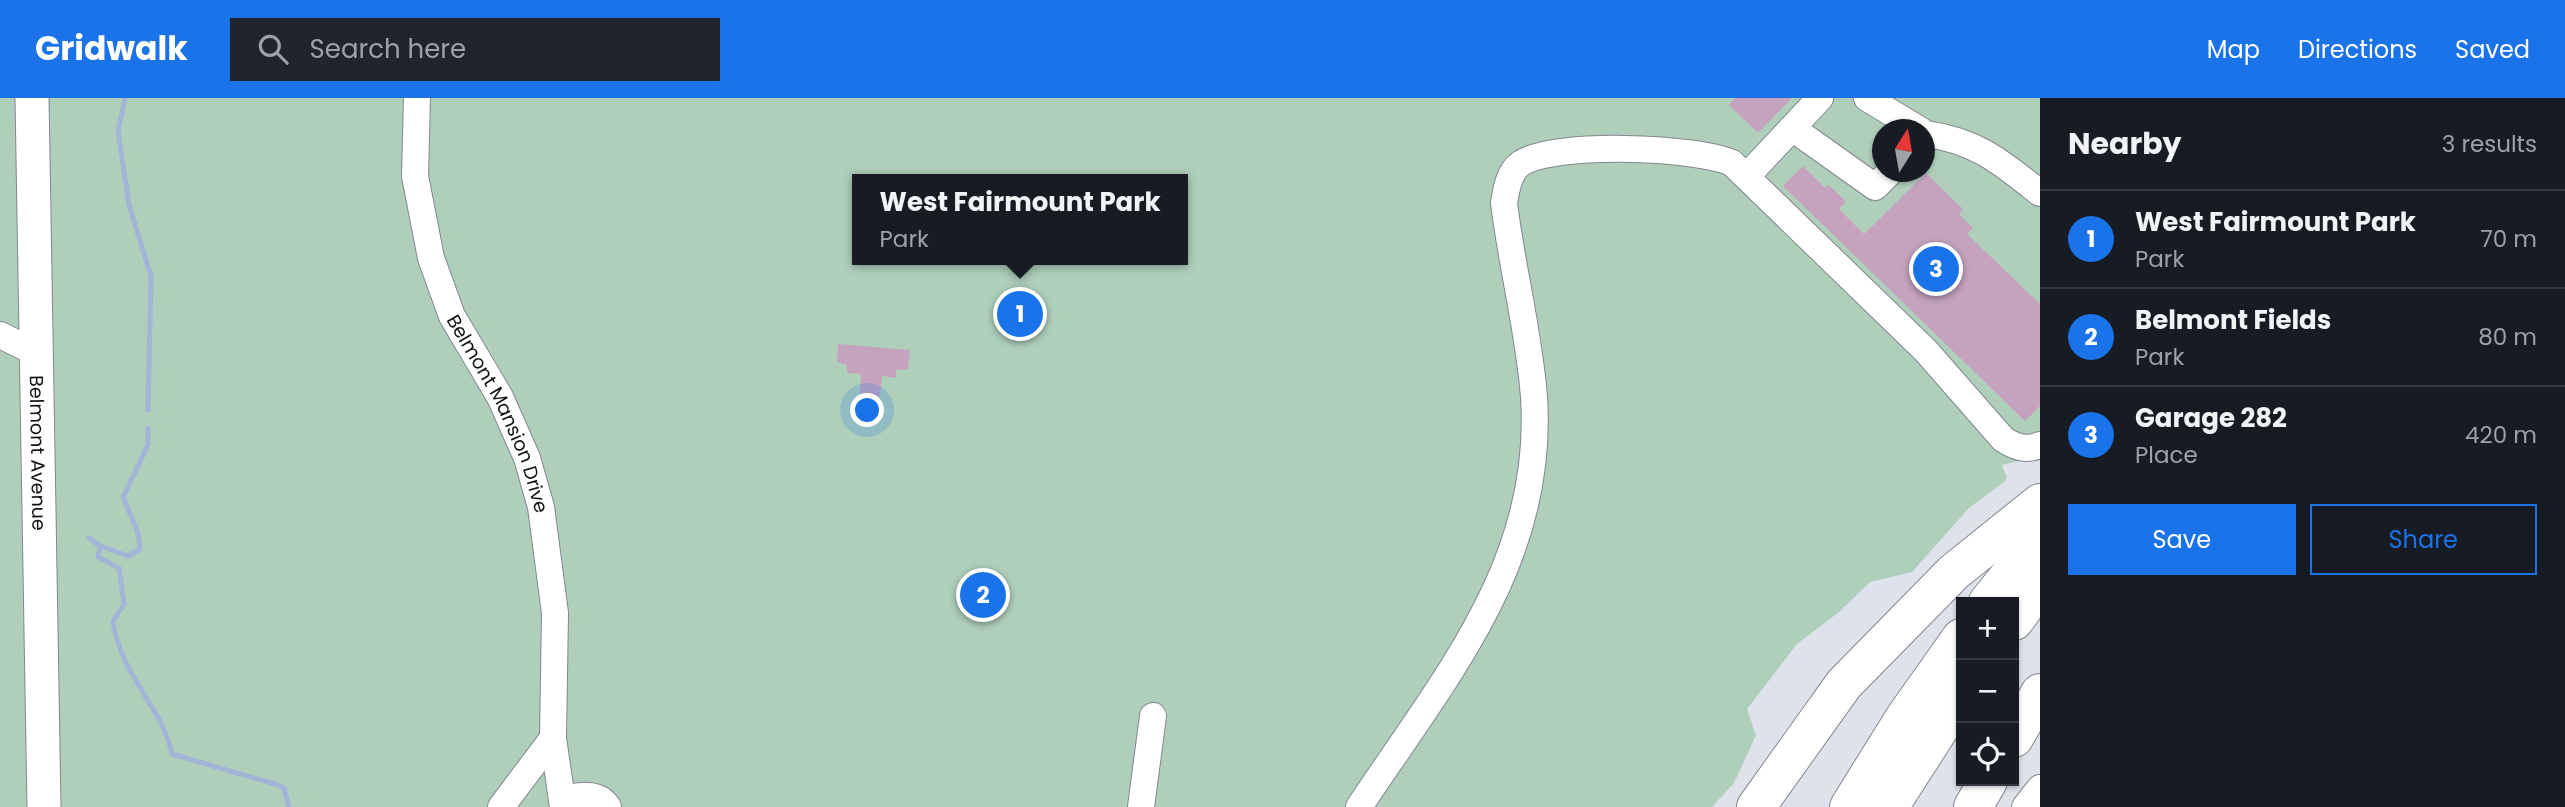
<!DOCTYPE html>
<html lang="en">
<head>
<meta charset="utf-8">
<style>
  body { margin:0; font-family:Poppins,sans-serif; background:#20242c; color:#f1f3f6 }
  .controls { position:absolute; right:21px; bottom:21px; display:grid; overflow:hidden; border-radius:0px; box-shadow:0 2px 5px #0004 }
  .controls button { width:63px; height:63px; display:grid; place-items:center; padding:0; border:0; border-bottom:2px solid #363941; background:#171b24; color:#f1f3f6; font:35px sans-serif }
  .compass { position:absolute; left:1872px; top:21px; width:63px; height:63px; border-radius:50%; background:#171b24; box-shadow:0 2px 5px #0004; rotate:11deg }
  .you { position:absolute; left:868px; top:313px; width:24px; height:24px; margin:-18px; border:5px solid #fff; border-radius:50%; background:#1a73e8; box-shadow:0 0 0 10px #1a73e833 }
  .badge { display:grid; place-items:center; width:46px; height:46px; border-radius:50%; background:#1a73e8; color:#fff; font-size:23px; font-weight:700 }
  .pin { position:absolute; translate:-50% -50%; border:4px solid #fff; box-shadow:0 2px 7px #0006 }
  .popup { position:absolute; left:852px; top:76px; width:336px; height:91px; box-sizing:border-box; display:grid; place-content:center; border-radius:0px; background:#171b24; filter:drop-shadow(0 2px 5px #0005); font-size:23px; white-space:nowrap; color:#9ea1a6 }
  .popup b { font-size:26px; color:#f1f3f6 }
  .popup::after { content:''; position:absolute; left:50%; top:100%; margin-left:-14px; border:14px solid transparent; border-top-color:#171b24 }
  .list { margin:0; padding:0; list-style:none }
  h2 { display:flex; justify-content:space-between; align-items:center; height:91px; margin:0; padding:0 28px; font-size:30px }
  h2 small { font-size:23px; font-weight:400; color:#9ea1a6 }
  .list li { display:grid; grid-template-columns:46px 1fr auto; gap:21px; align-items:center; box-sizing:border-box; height:98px; padding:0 28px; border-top:2px solid #363941 }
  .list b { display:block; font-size:26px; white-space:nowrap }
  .list p { margin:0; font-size:23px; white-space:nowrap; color:#9ea1a6 }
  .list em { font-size:23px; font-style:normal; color:#9ea1a6 }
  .actions { display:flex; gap:14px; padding:21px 28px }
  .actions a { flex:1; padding:16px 0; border:2px solid #1a73e8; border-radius:0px; text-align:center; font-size:24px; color:#1a73e8 }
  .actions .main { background:#1a73e8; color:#fff }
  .icon { flex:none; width:38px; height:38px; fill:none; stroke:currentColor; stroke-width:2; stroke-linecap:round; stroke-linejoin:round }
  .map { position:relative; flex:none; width:2040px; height:709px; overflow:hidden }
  header { display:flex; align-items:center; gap:42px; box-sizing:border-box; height:98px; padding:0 35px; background:#1a73e8; color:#fff }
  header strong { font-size:33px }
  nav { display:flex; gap:38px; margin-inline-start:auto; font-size:24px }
  .search { width:490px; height:63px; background:#20242c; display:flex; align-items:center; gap:18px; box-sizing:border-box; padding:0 24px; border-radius:0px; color:#9ea1a6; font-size:26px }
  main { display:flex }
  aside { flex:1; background:#171b24 }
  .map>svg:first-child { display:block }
</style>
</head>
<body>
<header>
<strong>Gridwalk</strong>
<div class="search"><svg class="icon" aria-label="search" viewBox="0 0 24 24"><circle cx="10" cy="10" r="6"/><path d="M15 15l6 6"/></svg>Search here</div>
<nav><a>Map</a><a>Directions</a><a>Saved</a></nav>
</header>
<main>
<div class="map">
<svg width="2040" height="709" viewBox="0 0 2040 709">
  <rect width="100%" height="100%" fill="#dee2ea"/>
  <path fill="#afcfbb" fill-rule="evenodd" d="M 0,0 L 2040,0 L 2040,358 L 2002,367 L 2007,380 L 2004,384 L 1969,410 L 1912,474 L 1870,484 L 1839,514 L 1797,546 L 1747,611 L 1756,637 L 1734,685 L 1712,709 L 0,709 ZM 1882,32 L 1924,32 L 1924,74 L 1882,74 ZM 857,81 L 1183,81 L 1183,162 L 857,162 Z"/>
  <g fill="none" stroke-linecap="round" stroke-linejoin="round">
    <g stroke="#a1b5d7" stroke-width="5">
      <polyline points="125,0 118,33 129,107 151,178 148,312"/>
      <path d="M 89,440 L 100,448 L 98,459 L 119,470 L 124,506 L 113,523 C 121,579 162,608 172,656 L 278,687 L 284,690 L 289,709"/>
      <polyline points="100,448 128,458 140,451 138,435 123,399 148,347 148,330"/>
    </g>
  </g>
  <g fill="#c5a3be">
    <polygon points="1735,0 1792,0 1758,35 1729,7"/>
    <polygon points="1803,68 1825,90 1829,87 1846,104 1839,111 1864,136 1926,75 1963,111 1959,116 1973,130 1967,136 2040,206 2040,308 2025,323 1783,88"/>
    <polygon points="838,246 910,252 908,271 896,272 896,280 882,278 880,298 860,295 861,276 847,275 847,267 837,264"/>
  </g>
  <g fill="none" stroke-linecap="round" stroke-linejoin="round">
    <defs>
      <g id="minor">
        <path id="s1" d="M 417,0 L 415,78 L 431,160 L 452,218 L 500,299 L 527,360 L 541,409 L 555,515 L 553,640 L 563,709"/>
        <polyline points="1867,0 1920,32"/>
        <polyline points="1792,30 1875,89 1890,74"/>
        <path d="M 1927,36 C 1977,43 2002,65 2040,95"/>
        <polyline points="1748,77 1820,0"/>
        <polyline points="0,237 37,255"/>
        <path d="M 562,701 C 578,698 598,693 608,709"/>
        <polyline points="501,709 553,640"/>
        <polyline points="1141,709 1153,618"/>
        <path d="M 1359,709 C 1445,579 1545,464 1534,299 C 1529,234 1512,170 1504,105 C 1506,92 1509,74 1520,66 C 1553,43 1696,49 1732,65 L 1926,253 L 2003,341 C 2015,349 2026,353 2040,347"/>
        <polyline points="2025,709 2040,690"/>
      </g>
      <g id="major">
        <path id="s2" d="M 32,0 L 44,709"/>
      </g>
      <g id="highway">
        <polyline points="1988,504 2040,440"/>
        <polyline points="2014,523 2040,488"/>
        <polyline points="2014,640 2040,595"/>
        <polyline points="1756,709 1844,586 1954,474 2040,405"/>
        <polyline points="1849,709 1905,619 1961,540"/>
        <polyline points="1889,709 1961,597"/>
        <polyline points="1973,709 1988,683"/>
      </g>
    </defs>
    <use href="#minor" stroke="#83878e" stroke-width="28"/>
    <use href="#major" stroke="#83878e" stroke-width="35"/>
    <use href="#highway" stroke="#83878e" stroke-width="40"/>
    <use href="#minor" stroke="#fff" stroke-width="26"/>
    <use href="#major" stroke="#fff" stroke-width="33"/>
    <use href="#highway" stroke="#fff" stroke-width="38"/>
  </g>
  <g text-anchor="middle" stroke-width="6" stroke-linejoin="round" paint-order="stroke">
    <g font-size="19" fill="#111315" stroke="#dee2ea">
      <text dy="7" stroke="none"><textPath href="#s1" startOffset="332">Belmont Mansion Drive</textPath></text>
      <text dy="7" stroke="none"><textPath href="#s2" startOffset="355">Belmont Avenue</textPath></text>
    </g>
  </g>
</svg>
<div class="controls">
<button>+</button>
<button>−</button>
<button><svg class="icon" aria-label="locate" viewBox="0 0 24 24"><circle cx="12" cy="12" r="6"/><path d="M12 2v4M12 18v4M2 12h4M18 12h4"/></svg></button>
</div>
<svg class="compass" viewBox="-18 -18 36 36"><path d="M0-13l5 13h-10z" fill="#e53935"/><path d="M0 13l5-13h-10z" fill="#9ea1a6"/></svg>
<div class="you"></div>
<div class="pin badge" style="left:1020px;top:216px">1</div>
<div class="popup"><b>West Fairmount Park</b>Park</div>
<div class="pin badge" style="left:983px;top:497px">2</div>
<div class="pin badge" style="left:1936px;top:171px">3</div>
</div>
<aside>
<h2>Nearby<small>3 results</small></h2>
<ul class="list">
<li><span class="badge">1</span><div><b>West Fairmount Park</b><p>Park</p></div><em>70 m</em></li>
<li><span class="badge">2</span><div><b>Belmont Fields</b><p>Park</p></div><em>80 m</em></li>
<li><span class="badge">3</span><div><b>Garage 282</b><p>Place</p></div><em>420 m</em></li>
</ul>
<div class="actions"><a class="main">Save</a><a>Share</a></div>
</aside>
</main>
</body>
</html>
